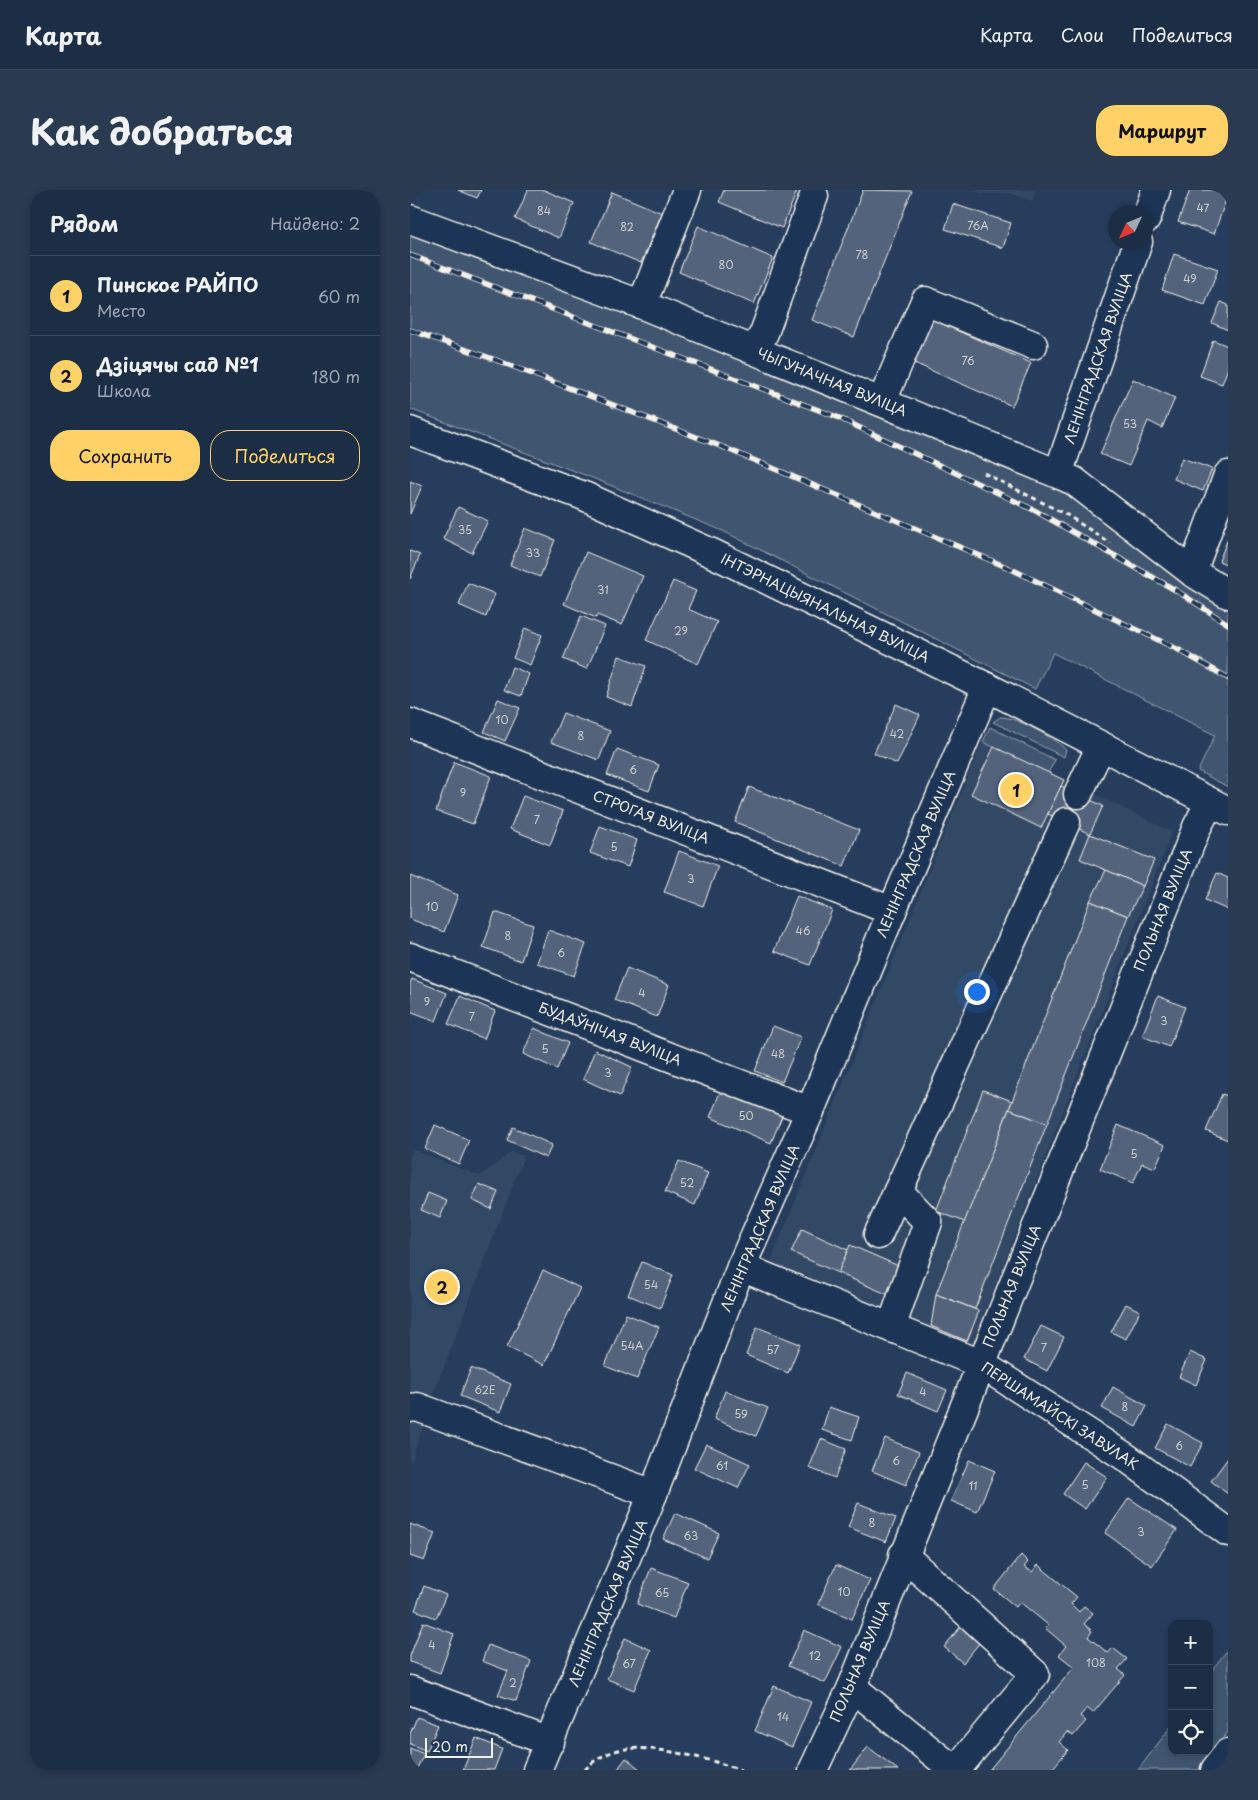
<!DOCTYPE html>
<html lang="ru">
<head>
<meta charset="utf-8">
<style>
  body { margin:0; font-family:"Playpen Sans",sans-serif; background:#293a51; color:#f1f3f6 }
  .controls { position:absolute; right:15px; bottom:15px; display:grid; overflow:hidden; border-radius:10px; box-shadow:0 2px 8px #0003 }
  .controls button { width:45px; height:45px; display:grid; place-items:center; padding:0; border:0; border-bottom:1px solid #3a4a5f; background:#1c2e46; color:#f1f3f6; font:25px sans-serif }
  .compass { position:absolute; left:698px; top:15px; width:45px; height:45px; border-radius:50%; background:#1c2e46; box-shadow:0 2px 8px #0003; rotate:226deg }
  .scale { position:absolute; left:15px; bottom:12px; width:68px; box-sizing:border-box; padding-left:5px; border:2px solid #f4f1e8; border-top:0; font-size:14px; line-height:18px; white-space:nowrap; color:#f4f1e8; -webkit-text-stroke:4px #1d3557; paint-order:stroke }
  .you { position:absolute; left:566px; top:801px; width:18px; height:18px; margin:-12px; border:4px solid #fff; border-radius:50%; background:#1a73e8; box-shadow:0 0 0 8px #1a73e833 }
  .badge { display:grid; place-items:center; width:32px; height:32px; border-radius:50%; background:#ffd166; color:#111; font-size:16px; font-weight:700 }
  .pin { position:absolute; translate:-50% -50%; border:2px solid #fff; box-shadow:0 1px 5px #0006 }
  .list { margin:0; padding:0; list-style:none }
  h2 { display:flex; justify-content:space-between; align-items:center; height:65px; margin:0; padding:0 20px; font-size:21px }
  h2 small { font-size:16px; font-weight:400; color:#a0a8b3 }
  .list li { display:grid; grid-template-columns:32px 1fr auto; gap:15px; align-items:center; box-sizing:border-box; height:80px; padding:0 20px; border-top:1px solid #3a4a5f }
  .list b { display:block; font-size:19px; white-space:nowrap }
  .list p { margin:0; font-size:16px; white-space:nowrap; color:#a0a8b3 }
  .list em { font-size:16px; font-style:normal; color:#a0a8b3 }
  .actions { display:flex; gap:10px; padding:15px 20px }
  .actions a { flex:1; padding:11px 0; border:1px solid #ffd166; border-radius:20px; text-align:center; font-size:18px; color:#ffd166 }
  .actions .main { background:#ffd166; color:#111 }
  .icon { flex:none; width:28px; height:28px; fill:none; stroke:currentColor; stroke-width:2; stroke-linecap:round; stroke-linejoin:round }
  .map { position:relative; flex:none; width:818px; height:1580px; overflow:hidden; border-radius:20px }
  header { display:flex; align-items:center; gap:30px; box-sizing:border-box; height:70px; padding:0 25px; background:#1c2e46; border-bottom:1px solid #3a4a5f }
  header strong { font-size:24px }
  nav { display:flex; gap:28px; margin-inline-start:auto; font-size:18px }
  .intro { display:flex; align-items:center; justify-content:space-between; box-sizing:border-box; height:120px; padding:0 30px }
  h1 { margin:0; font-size:35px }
  .button { padding:12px 22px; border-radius:20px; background:#ffd166; color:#111; font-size:18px; font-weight:700 }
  main { display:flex; gap:30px; padding:0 30px }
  aside { flex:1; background:#1c2e46; border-radius:20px; box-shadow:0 2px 8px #0003 }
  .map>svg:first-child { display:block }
</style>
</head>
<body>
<header>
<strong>Карта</strong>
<nav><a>Карта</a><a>Слои</a><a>Поделиться</a></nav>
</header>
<div class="intro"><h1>Как добраться</h1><a class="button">Маршрут</a></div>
<main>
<aside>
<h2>Рядом<small>Найдено: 2</small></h2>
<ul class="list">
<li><span class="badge">1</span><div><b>Пинское РАЙПО</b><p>Место</p></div><em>60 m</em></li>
<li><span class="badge">2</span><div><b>Дзіцячы сад №1</b><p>Школа</p></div><em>180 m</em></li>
</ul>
<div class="actions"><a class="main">Сохранить</a><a>Поделиться</a></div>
</aside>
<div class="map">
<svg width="818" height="1580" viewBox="0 0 818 1580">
  <rect width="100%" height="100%" fill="#263d5d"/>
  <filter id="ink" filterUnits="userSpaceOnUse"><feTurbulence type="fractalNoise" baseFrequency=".02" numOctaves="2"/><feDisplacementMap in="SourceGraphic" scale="10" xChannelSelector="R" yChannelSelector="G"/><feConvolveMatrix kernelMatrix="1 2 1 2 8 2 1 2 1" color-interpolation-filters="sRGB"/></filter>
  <g filter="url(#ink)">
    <g fill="#334966">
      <polygon points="557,0 626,0 622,11 601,3 579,4"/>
      <polygon points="573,549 762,642 562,1155 361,1071"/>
      <polygon points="3,960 70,986 101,962 114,966 22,1208 0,1275 0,966"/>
    </g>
    <g fill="#40546f" stroke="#9aa2ac">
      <polygon points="0,44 246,135 326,169 610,280 666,303 818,413 818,597 788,581 805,545 643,463 625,499 313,341 180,287 0,219"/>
      <path d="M 590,527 C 605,526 646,549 656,560 L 654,567 L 583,532 Z"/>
      <polygon points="580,537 645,570 638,583 573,552"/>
      <polygon points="818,1459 818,1542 788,1580 728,1580 762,1535 762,1561 799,1561 799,1484"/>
    </g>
    <g fill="#52647b" stroke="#f4f1e8">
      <polygon points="48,0 71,0 67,8"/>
      <polygon points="118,0 134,0 164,13 149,48 105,29"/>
      <polygon points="314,0 384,0 387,1 372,38 309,12"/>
      <polygon points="453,0 502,1 444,147 402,130"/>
      <polygon points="780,0 818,0 818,4 804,44 768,32"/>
      <polygon points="202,2 252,23 231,73 181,52"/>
      <polygon points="543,14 601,33 593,58 535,39"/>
      <polygon points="288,36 363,68 344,114 269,82"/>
      <polygon points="764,64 808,79 795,115 752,100"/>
      <polygon points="811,112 818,115 818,140 802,133"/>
      <polygon points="514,126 621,173 602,216 495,169"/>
      <polygon points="803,150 818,156 818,178 812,194 790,186"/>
      <polygon points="723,189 765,208 752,238 738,231 719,276 690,264"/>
      <polygon points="772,268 802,279 793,301 764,289"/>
      <polygon points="0,291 12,296 0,324"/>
      <polygon points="48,317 78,331 62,363 33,349"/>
      <polygon points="115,338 145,350 130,387 100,375"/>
      <polygon points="818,348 818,375 809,371"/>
      <polygon points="0,361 10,365 0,389"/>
      <polygon points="176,362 233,386 212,435 187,425 186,428 154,414"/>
      <polygon points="263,391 286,401 278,419 307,432 288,474 236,450"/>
      <polygon points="58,393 85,404 76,427 49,415"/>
      <polygon points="171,426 195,436 177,479 153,469"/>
      <polygon points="115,438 132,445 120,475 103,468"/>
      <polygon points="209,466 236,476 222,517 196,507"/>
      <polygon points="102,477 119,484 111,506 94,500"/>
      <polygon points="88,509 110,518 95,551 74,542"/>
      <polygon points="486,514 510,525 487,574 464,563"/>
      <polygon points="153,523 200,541 189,570 141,552"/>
      <polygon points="584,557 654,590 631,638 561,604"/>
      <polygon points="207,559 249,575 239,601 197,585"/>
      <polygon points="44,572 81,586 63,634 26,621"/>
      <polygon points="651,596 693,616 680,644 638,624"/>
      <polygon points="339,597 449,640 434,676 325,632"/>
      <polygon points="113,606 153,621 140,655 100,639"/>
      <polygon points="190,636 227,650 218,677 180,663"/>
      <polygon points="680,644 744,670 733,696 670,669"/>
      <polygon points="269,661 308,676 293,716 254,702"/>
      <polygon points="696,680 733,696 718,726 680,711"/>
      <polygon points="807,683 818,688 818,720 795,710"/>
      <polygon points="0,686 48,705 34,742 0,729"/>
      <polygon points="387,706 422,720 400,775 364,761"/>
      <polygon points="680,711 718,726 637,934 599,919"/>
      <polygon points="85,722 123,735 111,771 73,757"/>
      <polygon points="138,740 176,754 164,786 127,773"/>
      <polygon points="217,778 259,795 247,827 204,810"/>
      <polygon points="2,789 37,803 26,831 0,821 0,793"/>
      <polygon points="50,806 85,821 74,849 38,834"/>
      <polygon points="748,806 775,817 759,857 732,846"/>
      <polygon points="363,836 391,847 372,892 345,881"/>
      <polygon points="124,838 158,853 147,879 113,864"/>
      <polygon points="185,860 222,877 210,906 173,889"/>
      <polygon points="311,900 372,926 361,953 300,927"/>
      <polygon points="573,900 602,911 555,1032 526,1021"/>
      <polygon points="812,904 818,906 818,950 796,941"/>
      <polygon points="599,919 637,934 565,1119 526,1104"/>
      <polygon points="25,935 59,950 49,974 15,959"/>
      <polygon points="708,935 755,955 745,978 732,973 723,993 690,979"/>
      <polygon points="103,937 142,955 136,968 97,950"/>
      <polygon points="269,971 298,983 285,1015 255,1002"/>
      <polygon points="69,994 88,1002 81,1019 62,1010"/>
      <polygon points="18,1003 37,1011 30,1028 11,1020"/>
      <polygon points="392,1039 438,1060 428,1083 381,1062"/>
      <polygon points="440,1055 491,1077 479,1105 428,1083"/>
      <polygon points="232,1072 263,1085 250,1118 218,1105"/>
      <polygon points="133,1080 170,1098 134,1175 97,1157"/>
      <polygon points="526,1104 569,1121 557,1151 521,1136"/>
      <polygon points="716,1114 730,1121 716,1149 701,1142"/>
      <polygon points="216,1124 249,1137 227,1189 195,1176"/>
      <polygon points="631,1136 654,1147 637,1181 614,1169"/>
      <polygon points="347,1137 390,1154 378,1183 336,1165"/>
      <polygon points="780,1162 797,1170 786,1195 769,1187"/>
      <polygon points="61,1178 101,1194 90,1222 50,1206"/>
      <polygon points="497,1183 537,1200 528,1221 488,1204"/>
      <polygon points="703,1197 737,1216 726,1237 692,1218"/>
      <polygon points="315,1201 358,1218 346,1246 304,1229"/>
      <polygon points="419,1217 449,1227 442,1250 412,1240"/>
      <polygon points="758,1234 793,1253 780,1277 745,1258"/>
      <polygon points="475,1248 509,1262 496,1295 462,1281"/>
      <polygon points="411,1249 436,1259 425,1288 399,1278"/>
      <polygon points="296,1254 340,1274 328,1298 284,1278"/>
      <polygon points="818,1268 818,1304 801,1291"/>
      <polygon points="559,1270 585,1281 567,1322 541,1311"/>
      <polygon points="674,1272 697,1287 675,1319 653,1304"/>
      <polygon points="719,1308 767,1340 742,1376 695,1343"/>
      <polygon points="448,1313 486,1328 476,1352 438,1337"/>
      <polygon points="265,1323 309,1343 297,1368 253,1349"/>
      <polygon points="0,1334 25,1343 14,1371 0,1366"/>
      <polygon points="611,1365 618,1372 614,1377 622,1382 628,1375 667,1407 661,1414 669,1422 674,1416 683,1423 674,1434 682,1441 678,1447 698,1463 703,1458 717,1469 708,1479 715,1485 683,1523 677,1518 670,1526 676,1531 663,1546 657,1542 649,1552 658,1560 643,1578 645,1580 579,1580 664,1477 649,1465 656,1456 635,1438 638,1435 610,1412 606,1417 584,1399"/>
      <polygon points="426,1375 460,1390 442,1429 408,1414"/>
      <polygon points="241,1378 278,1392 264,1428 227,1414"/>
      <polygon points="14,1396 36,1405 26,1428 5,1420"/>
      <polygon points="13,1432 44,1444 30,1483 0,1472 0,1466"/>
      <polygon points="552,1435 571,1451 553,1473 534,1457"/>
      <polygon points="394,1440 432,1457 415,1493 378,1476"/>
      <polygon points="215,1448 241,1460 224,1500 197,1489"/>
      <polygon points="78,1455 121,1471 106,1511 88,1505 98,1481 72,1471"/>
      <polygon points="364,1496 401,1512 382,1557 345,1541"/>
      <polygon points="7,1527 28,1535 17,1561 0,1554 0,1544"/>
      <polygon points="66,1548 92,1559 84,1580 53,1580"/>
      <polygon points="458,1557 488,1580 440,1580"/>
      <polygon points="0,1558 14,1564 6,1580 0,1580"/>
      <polygon points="216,1568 231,1580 207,1580"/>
    </g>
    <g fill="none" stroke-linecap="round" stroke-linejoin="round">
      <defs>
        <g id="minor">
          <polyline points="0,29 230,114 648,284 664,291 782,382 818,404"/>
          <polyline points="736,29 746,0"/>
          <polyline points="230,114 238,99 277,0"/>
          <polyline points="345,160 354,143 404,6"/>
          <polyline points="472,211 515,111 623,155"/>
          <polyline points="648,284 728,52"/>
          <polyline points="782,382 818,285"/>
          <polyline points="0,533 482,721"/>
          <polyline points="668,604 691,556"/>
          <polyline points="0,767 400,921"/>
          <polyline points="468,1045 656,632"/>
          <polyline points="331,1077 571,1174 717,1268 818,1342"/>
          <polyline points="481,1138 518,1032 488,1001"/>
          <polyline points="0,1218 7,1217 243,1304"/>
          <polyline points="493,1365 625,1484 546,1580"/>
          <polyline points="442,1497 544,1580"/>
          <polyline points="0,1500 140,1552"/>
          <polyline points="127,1580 243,1304 331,1077 400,921 482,721 577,497"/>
          <polyline points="403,1580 442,1497 787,637 800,612"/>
        </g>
        <g id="major">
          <polyline points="0,241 174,306 304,364 577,497 818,621"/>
          <polyline points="805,1580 818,1563"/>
        </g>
      </defs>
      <use href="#minor" stroke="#f4f1e8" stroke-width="31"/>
      <use href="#major" stroke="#f4f1e8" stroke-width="31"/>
      <g stroke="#f4f1e8" stroke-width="3" stroke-dasharray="5 4" stroke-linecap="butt">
        <polyline points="574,283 657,325 700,353"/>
        <path d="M 175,1580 C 183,1569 202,1560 216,1559 C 245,1555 303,1570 331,1580"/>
      </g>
      <use href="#minor" stroke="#1d3557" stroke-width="28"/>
      <use href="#major" stroke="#1d3557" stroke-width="28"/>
      <defs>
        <g id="rail">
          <polyline points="0,65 427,227 624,320 767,401 818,434"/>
          <polyline points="0,140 86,170 315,258 599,378 769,460 818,488"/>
        </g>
      </defs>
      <use href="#rail" stroke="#f4f1e8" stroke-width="5.5"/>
      <use href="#rail" stroke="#1d3557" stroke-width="4" stroke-dasharray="11" stroke-linecap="butt"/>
    </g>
  </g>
  <g text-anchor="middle" stroke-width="4.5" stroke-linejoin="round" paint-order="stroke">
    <g font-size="11" fill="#cccecd">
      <text x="793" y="22">47</text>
      <text x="134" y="25">84</text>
      <text x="568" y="40">76А</text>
      <text x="217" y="41">82</text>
      <text x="452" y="69">78</text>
      <text x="316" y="79">80</text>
      <text x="780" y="93">49</text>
      <text x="558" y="175">76</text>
      <text x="720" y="238">53</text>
      <text x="55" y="344">35</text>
      <text x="123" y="367">33</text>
      <text x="193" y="404">31</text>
      <text x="271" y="445">29</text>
      <text x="92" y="534">10</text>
      <text x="487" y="548">42</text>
      <text x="171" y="550">8</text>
      <text x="223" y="584">6</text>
      <text x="53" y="607">9</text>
      <text x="127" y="634">7</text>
      <text x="204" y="661">5</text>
      <text x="281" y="693">3</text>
      <text x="22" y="721">10</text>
      <text x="393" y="745">46</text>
      <text x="98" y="750">8</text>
      <text x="151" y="767">6</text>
      <text x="232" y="807">4</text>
      <text x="17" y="816">9</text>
      <text x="62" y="831">7</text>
      <text x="754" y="835">3</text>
      <text x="135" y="863">5</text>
      <text x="368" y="868">48</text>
      <text x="198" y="887">3</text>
      <text x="336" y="930">50</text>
      <text x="724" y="968">5</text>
      <text x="277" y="997">52</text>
      <text x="241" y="1099">54</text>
      <text x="222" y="1160">54А</text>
      <text x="634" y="1162">7</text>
      <text x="363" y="1164">57</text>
      <text x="75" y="1204">62Е</text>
      <text x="513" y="1206">4</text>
      <text x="715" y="1221">8</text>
      <text x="331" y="1228">59</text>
      <text x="769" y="1260">6</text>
      <text x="486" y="1275">6</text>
      <text x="312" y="1280">61</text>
      <text x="675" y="1299">5</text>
      <text x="563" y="1300">11</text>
      <text x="462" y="1337">8</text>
      <text x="731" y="1346">3</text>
      <text x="281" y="1350">63</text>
      <text x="434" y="1406">10</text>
      <text x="252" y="1407">65</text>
      <text x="22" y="1459">4</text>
      <text x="405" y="1470">12</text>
      <text x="686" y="1477">108</text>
      <text x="219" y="1478">67</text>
      <text x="103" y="1497">2</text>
      <text x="373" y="1531">14</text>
    </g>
    <g font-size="14" fill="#f4f1e8" stroke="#1d3557">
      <text transform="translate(688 168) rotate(-71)" y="5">ЛЕНІНГРАДСКАЯ ВУЛІЦА</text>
      <text transform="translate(422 192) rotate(22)" y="5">ЧЫГУНАЧНАЯ ВУЛІЦА</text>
      <text transform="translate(415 418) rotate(26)" y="5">ІНТЭРНАЦЫЯНАЛЬНАЯ ВУЛІЦА</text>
      <text transform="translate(241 627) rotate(21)" y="5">СТРОГАЯ ВУЛІЦА</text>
      <text transform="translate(506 664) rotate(-67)" y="5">ЛЕНІНГРАДСКАЯ ВУЛІЦА</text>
      <text transform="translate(753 720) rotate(-68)" y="5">ПОЛЬНАЯ ВУЛІЦА</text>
      <text transform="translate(200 844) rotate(21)" y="5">БУДАЎНІЧАЯ ВУЛІЦА</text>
      <text transform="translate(350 1038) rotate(-67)" y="5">ЛЕНІНГРАДСКАЯ ВУЛІЦА</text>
      <text transform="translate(602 1096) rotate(-68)" y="5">ПОЛЬНАЯ ВУЛІЦА</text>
      <text transform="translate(650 1226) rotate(33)" y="5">ПЕРШАМАЙСКІ ЗАВУЛАК</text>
      <text transform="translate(198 1413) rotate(-67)" y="5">ЛЕНІНГРАДСКАЯ ВУЛІЦА</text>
      <text transform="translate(450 1471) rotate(-67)" y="5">ПОЛЬНАЯ ВУЛІЦА</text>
    </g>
  </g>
</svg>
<div class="controls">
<button>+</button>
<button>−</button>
<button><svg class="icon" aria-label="locate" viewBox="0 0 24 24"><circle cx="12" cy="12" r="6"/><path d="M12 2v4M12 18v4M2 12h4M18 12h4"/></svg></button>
</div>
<svg class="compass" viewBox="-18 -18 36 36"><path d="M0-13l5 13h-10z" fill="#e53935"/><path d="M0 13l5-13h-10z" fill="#a0a8b3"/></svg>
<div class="scale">20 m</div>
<div class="you"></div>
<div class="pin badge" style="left:606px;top:600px">1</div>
<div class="pin badge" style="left:32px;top:1097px">2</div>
</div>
</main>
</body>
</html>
